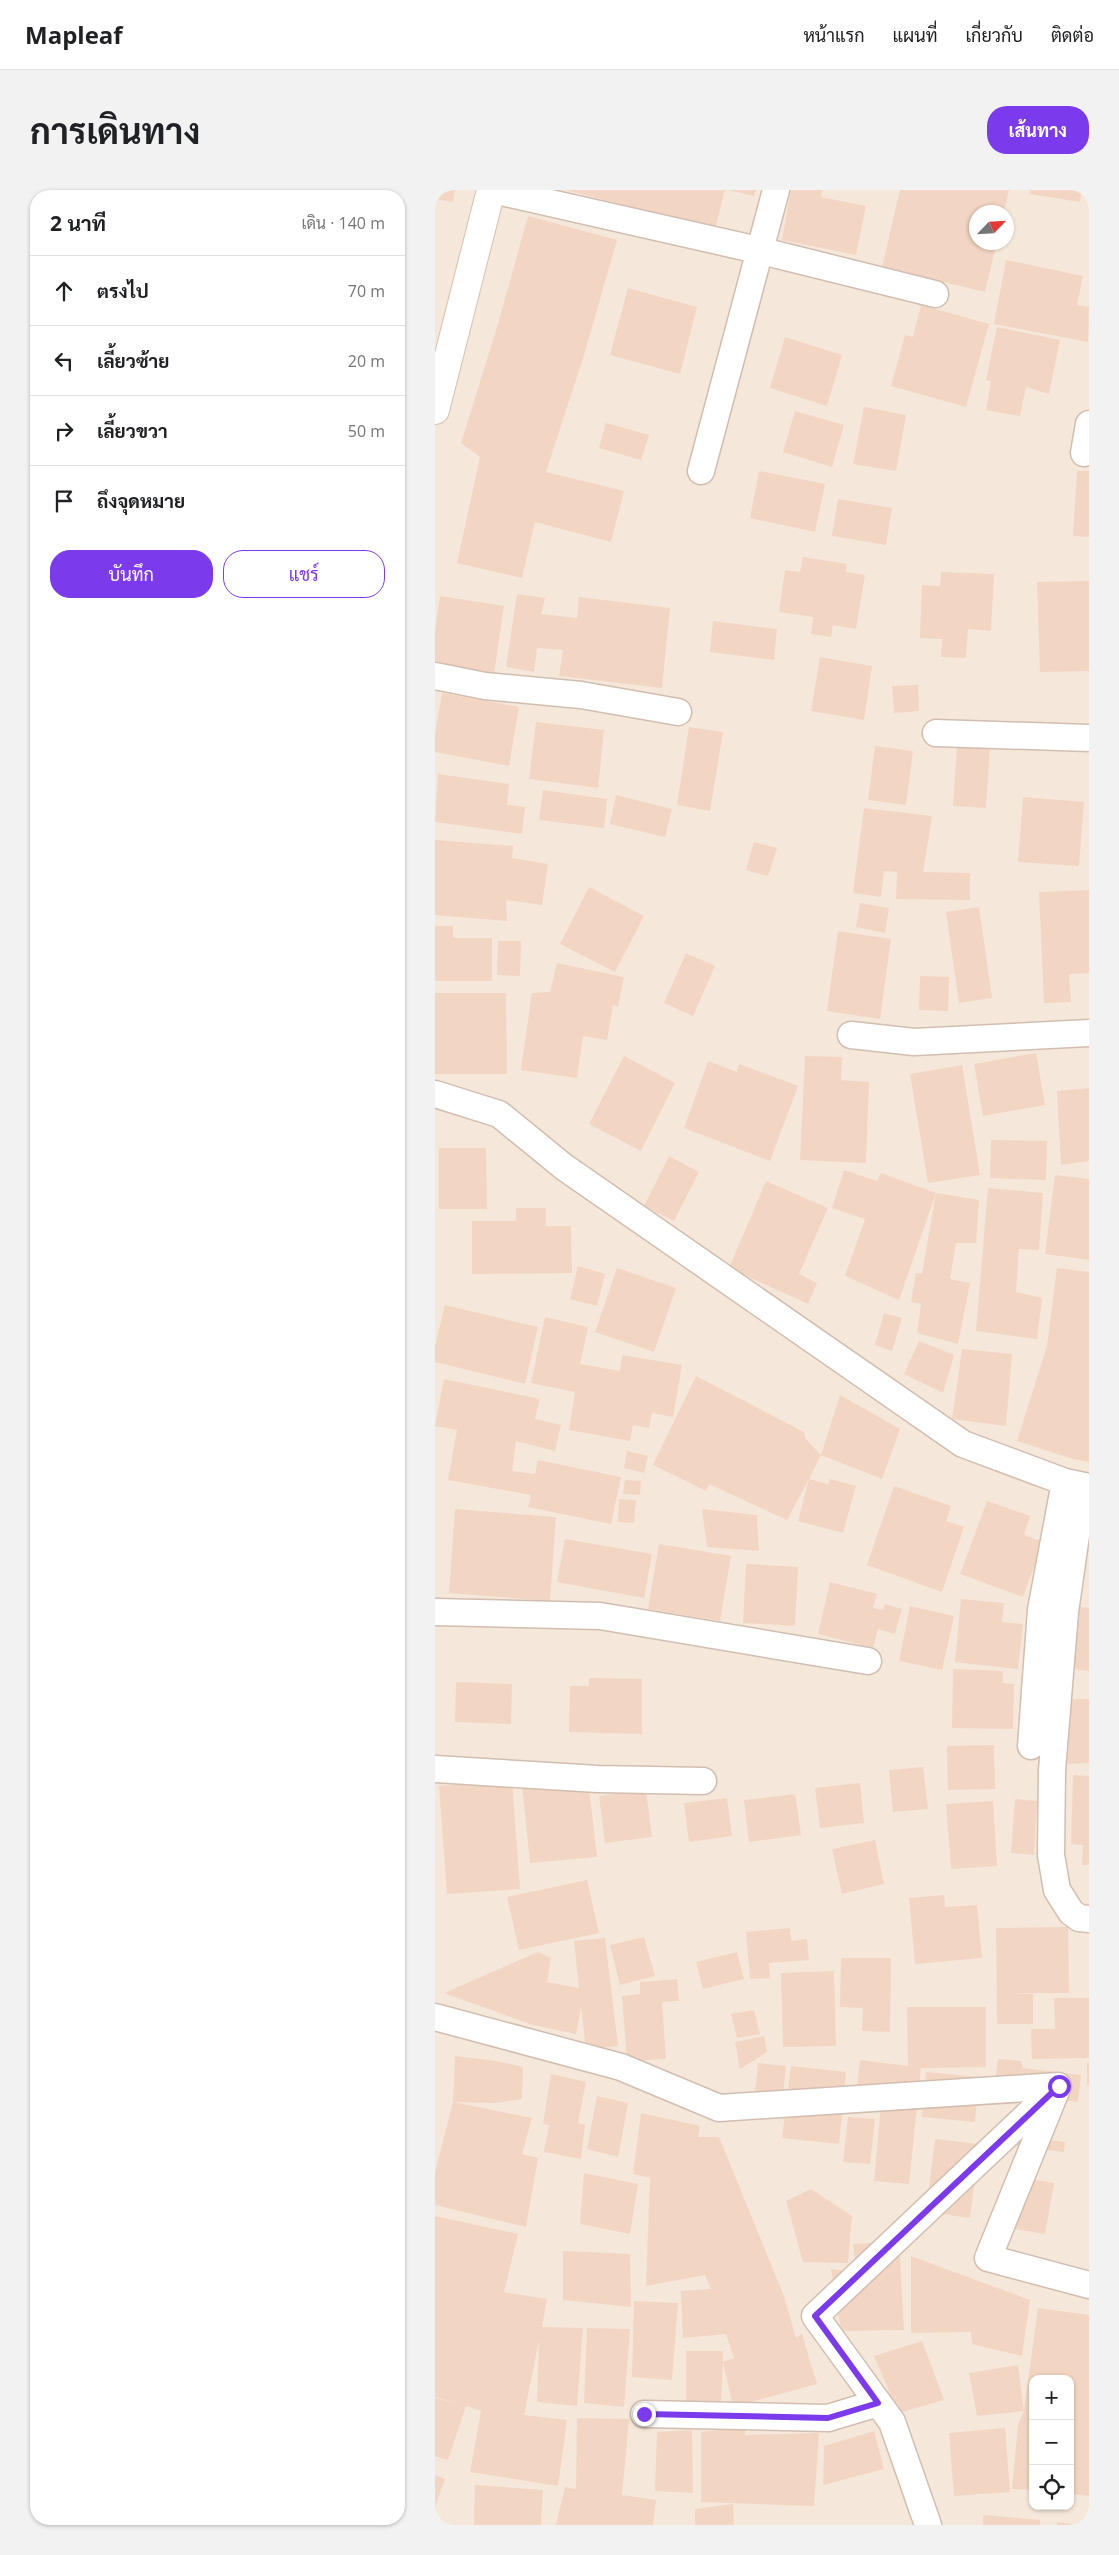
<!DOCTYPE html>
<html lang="th">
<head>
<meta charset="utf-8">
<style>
  body { margin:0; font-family:"Open Sans",Sarabun,sans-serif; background:#f2f2f2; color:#202124 }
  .controls { position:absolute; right:15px; bottom:15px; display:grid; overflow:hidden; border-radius:10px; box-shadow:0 1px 4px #0004 }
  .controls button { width:45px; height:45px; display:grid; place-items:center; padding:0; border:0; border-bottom:1px solid #e0e0e0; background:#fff; color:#202124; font:25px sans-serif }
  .compass { position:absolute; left:534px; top:15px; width:45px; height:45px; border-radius:50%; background:#fff; box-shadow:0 1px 4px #0004; rotate:65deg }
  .stop { position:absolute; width:15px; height:15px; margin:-11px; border:4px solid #7c3aed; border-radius:50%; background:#fff }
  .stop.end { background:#7c3aed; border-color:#fff; box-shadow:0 1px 5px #0008 }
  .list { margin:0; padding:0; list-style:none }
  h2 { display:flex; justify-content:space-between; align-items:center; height:65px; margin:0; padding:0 20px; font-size:21px }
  h2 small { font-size:16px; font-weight:400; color:#757577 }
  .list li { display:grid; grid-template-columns:32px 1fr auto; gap:15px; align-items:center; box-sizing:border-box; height:70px; padding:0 20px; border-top:1px solid #e0e0e0 }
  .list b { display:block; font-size:19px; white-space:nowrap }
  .list em { font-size:16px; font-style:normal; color:#757577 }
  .actions { display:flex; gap:10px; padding:15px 20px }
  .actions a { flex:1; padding:11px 0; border:1px solid #7c3aed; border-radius:20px; text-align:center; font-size:18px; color:#7c3aed }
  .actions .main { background:#7c3aed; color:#fff }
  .icon { flex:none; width:28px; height:28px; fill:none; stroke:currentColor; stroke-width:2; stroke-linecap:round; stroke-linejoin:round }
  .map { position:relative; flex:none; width:654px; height:2335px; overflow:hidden; border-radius:20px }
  header { display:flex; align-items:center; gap:30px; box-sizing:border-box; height:70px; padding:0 25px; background:#fff; border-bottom:1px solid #e0e0e0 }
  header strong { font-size:24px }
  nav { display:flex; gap:28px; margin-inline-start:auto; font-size:18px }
  .intro { display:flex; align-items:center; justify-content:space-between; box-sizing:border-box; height:120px; padding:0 30px }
  h1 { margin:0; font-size:35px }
  .button { padding:12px 22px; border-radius:20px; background:#7c3aed; color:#fff; font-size:18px; font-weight:700 }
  main { display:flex; gap:30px; padding:0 30px }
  aside { flex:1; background:#fff; border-radius:20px; box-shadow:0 1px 4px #0004 }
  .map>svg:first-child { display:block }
</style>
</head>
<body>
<header>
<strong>Mapleaf</strong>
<nav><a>หน้าแรก</a><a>แผนที่</a><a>เกี่ยวกับ</a><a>ติดต่อ</a></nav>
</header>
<div class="intro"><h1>การเดินทาง</h1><a class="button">เส้นทาง</a></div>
<main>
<aside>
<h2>2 นาที<small>เดิน · 140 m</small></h2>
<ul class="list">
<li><svg class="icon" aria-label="ahead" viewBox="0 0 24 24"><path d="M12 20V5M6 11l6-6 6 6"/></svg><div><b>ตรงไป</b></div><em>70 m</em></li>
<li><svg class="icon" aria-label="left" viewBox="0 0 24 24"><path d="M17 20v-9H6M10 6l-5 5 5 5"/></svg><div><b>เลี้ยวซ้าย</b></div><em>20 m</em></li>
<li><svg class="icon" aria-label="right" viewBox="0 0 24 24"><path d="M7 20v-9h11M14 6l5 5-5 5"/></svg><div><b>เลี้ยวขวา</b></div><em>50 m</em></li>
<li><svg class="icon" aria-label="arrive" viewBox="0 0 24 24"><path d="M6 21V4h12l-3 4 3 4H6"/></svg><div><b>ถึงจุดหมาย</b></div></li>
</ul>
<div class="actions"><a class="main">บันทึก</a><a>แชร์</a></div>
</aside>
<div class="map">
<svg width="654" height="2335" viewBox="0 0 654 2335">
  <rect width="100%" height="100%" fill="#fdf6ec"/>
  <path fill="#f5e8da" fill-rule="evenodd" d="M 0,0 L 654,0 L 654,2335 L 0,2335 ZM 542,22 L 572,22 L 572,52 L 542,52 ZM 598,2189 L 635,2189 L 635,2316 L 598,2316 Z"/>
  <g fill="#f3d5c3">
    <polygon points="0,0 20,0 18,12 0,9"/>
    <polygon points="131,0 290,0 280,39"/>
    <polygon points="293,0 321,0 319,6"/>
    <polygon points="356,0 387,0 386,7 431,16 421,65 347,50"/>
    <polygon points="465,0 574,0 569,22 542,22 542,52 562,52 550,102 447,77"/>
    <polygon points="595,0 647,0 645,12 595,4"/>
    <polygon points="93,26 182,50 150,162 111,282 189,301 176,352 100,332 87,388 22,373 45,267 26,253 63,134"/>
    <polygon points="571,70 648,86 642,115 654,117 653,152 559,134"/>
    <polygon points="193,98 262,117 245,184 175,165"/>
    <polygon points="486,115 554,134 531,217 456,196 470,145 478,147"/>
    <polygon points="562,137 625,150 614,204 591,197 585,226 551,220 556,191 551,190"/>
    <polygon points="350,147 407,165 392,216 335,198"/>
    <polygon points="429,217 471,225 461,281 418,274"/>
    <polygon points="360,221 409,235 397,277 348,262"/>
    <polygon points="171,233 214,245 206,270 164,258"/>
    <polygon points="324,281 390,294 380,342 315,328"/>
    <polygon points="642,281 654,281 654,347 638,346"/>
    <polygon points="403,309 457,318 451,355 397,346"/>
    <polygon points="368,367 412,374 411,382 430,385 421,439 398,435 396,447 376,444 378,427 344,422 350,380 365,382"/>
    <polygon points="506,382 559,384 556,441 533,439 531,468 506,467 507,449 485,448 487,395 505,396"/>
    <polygon points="654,391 654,481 605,482 602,392"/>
    <polygon points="82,404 110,408 106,424 142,428 144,407 235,418 227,498 124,486 128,460 102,458 99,482 71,477"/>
    <polygon points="5,406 69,416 59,484 0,476 0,441"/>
    <polygon points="278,431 342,439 339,470 275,462"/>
    <polygon points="385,467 437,476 429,530 376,521"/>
    <polygon points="483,495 484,521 459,523 457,496"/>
    <polygon points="7,503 84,517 74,576 0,562 0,544"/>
    <polygon points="101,532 169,540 163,598 94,589"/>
    <polygon points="254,537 288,542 275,621 242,615"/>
    <polygon points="440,556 478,561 471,615 433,610"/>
    <polygon points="522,556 555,558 551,618 518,616"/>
    <polygon points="3,584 74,594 72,615 90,617 87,644 0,632"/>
    <polygon points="108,600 172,609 169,638 104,630"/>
    <polygon points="181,605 237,619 230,647 175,634"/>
    <polygon points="588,607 649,612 644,676 583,672"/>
    <polygon points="429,618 497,626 488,682 535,683 535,710 461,709 462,682 449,681 446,707 418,703"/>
    <polygon points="0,650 78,656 77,668 113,674 107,715 71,710 72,731 0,725"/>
    <polygon points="319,652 342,658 333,686 311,680"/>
    <polygon points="154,697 209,726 180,782 125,754"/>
    <polygon points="654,700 654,783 634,784 636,812 609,813 604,702"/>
    <polygon points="425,713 454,718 450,743 421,737"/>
    <polygon points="544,717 557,808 524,813 511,722"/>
    <polygon points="0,736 18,736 18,748 57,748 57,791 0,791"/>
    <polygon points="403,741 456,749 445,829 392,821"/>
    <polygon points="63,751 86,751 85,786 62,785"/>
    <polygon points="251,763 280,776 258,826 229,813"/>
    <polygon points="122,773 189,787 183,817 178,815 172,850 148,846 142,888 86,880 97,803 115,802"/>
    <polygon points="485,786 514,787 513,821 484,820"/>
    <polygon points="0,803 71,803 72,884 0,884"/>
    <polygon points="601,863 610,915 548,926 539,874"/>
    <polygon points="189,866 240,893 206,961 154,934"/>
    <polygon points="370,866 407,867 406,890 434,892 431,973 365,970"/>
    <polygon points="273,871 302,882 304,874 363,896 335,971 249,938"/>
    <polygon points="527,875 545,985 493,993 475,884"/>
    <polygon points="654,898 654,971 626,975 622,901"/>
    <polygon points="556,950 612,951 611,990 555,988"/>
    <polygon points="4,958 51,958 52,1019 4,1019"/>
    <polygon points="234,966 264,982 239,1031 209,1016"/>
    <polygon points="409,980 442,991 446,983 501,1003 544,1010 541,1053 521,1053 515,1089 535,1093 523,1154 482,1143 486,1114 476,1112 481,1083 487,1084 501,1003 464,1110 410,1086 430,1029 397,1018"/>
    <polygon points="620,985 654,989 654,1070 610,1064"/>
    <polygon points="331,991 393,1018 364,1084 382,1093 373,1114 294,1078"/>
    <polygon points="553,998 608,1003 604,1060 584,1059 581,1102 607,1108 602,1149 541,1141"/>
    <polygon points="81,1018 111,1018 111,1036 136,1036 137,1083 37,1084 37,1031 81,1031"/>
    <polygon points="143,1076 170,1084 162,1116 135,1109"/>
    <polygon points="182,1078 241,1098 219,1162 160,1142"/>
    <polygon points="622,1078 654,1082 654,1272 638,1269 582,1251 612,1156"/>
    <polygon points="10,1115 103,1137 90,1194 0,1172 0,1156"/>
    <polygon points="449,1123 467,1128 457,1161 440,1155"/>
    <polygon points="110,1127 153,1137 145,1174 185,1181 187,1165 247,1175 238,1227 217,1223 214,1238 198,1235 195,1251 134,1240 140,1202 96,1193"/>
    <polygon points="484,1151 519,1165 508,1203 469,1184"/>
    <polygon points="527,1159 577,1164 571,1236 517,1229"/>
    <polygon points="261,1186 369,1242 370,1248 386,1265 374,1289 393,1294 395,1289 421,1296 408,1343 363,1331 374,1289 352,1330 274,1294 271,1301 218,1275"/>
    <polygon points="9,1189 105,1209 100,1229 126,1235 120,1261 81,1251 77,1281 100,1284 103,1270 186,1287 176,1334 93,1317 96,1305 13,1290 22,1240 0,1236"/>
    <polygon points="405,1205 465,1239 447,1289 386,1265"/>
    <polygon points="192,1261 213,1266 209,1283 189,1278"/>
    <polygon points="190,1290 206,1291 205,1305 188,1304"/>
    <polygon points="459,1296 516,1316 511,1331 529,1337 507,1402 432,1375"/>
    <polygon points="184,1309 201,1310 199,1333 183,1332"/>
    <polygon points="552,1311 595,1326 589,1345 608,1352 588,1407 525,1384"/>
    <polygon points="20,1319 121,1327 115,1411 14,1403"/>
    <polygon points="267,1319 322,1325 324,1361 272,1357"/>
    <polygon points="130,1349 217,1364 209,1408 122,1392"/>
    <polygon points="224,1354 296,1366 285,1431 213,1419"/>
    <polygon points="311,1374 363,1377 360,1436 308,1433"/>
    <polygon points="395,1392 442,1404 438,1418 448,1420 446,1426 450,1414 467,1419 460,1444 443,1439 438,1458 383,1444"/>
    <polygon points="526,1409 569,1413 567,1432 588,1434 583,1479 520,1472"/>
    <polygon points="475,1416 519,1426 507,1480 464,1471"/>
    <polygon points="641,1417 654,1418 654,1481 637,1479"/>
    <polygon points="518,1479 568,1481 568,1493 579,1494 578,1539 517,1538"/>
    <polygon points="154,1488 207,1489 207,1544 134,1542 135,1496 154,1496"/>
    <polygon points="21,1492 77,1494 76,1534 20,1532"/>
    <polygon points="628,1509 654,1509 654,1573 630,1574"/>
    <polygon points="559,1555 560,1599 513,1600 512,1556"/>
    <polygon points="488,1577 493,1619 458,1622 454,1580"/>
    <polygon points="638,1585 654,1586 654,1675 647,1675 648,1655 636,1654"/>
    <polygon points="153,1589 162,1667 95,1673 87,1595"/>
    <polygon points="77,1590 85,1699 12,1704 4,1596"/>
    <polygon points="425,1593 429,1633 385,1638 380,1598"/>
    <polygon points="211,1600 217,1647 170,1653 164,1606"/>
    <polygon points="360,1604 366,1645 314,1652 309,1610"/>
    <polygon points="292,1608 297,1646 254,1652 249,1613"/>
    <polygon points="580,1609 602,1611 599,1665 576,1663"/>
    <polygon points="558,1611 562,1676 516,1679 511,1614"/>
    <polygon points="440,1650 449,1694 407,1704 397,1659"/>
    <polygon points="152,1690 164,1743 84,1760 72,1707"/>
    <polygon points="509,1705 510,1717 542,1715 547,1768 480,1774 474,1708"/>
    <polygon points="633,1737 634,1803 578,1803 598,1804 598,1834 562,1834 561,1738"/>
    <polygon points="355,1738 356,1751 372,1749 374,1770 334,1773 335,1788 315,1789 311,1742"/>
    <polygon points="209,1747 220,1786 185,1795 175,1755"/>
    <polygon points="170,1748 183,1856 151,1860 146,1817 141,1844 98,1835 9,1803 103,1762 116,1768 112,1792 144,1798 139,1751"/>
    <polygon points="302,1762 309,1789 268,1799 261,1772"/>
    <polygon points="406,1768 456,1768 455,1842 427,1841 428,1818 405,1817"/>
    <polygon points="399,1781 401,1856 348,1857 346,1783"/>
    <polygon points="242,1789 244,1811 227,1812 231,1869 192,1871 187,1806 205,1804 205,1792"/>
    <polygon points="619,1808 654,1808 654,1868 597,1869 596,1839 620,1839"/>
    <polygon points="472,1817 551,1817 551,1877 486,1878 474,1994 439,1991 446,1916 420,1914 425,1870 473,1876"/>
    <polygon points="319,1820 325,1844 302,1848 296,1824"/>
    <polygon points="329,1846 332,1862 305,1879 300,1852"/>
    <polygon points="20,1866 62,1871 88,1877 87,1909 60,1913 18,1912"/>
    <polygon points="563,1869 586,1871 588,1878 646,1885 643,1912 610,1908 605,1949 630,1952 629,1962 582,1956 588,1905 559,1902"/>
    <polygon points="323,1873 351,1876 346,1925 318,1923"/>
    <rect x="652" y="1873" width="2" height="22"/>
    <polygon points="356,1876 411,1882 404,1954 347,1948"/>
    <polygon points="491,1882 544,1887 540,1932 487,1927"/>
    <polygon points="116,1884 151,1892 143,1933 150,1935 146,1969 109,1962 114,1935 108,1934"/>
    <polygon points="162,1906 193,1913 183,1967 152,1959"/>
    <polygon points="18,1912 97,1928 87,1964 103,1968 91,2037 0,2015 0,1982"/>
    <polygon points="206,1923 265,1936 263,1947 284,1947 349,2106 361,2148 367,2144 382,2194 298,2217 288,2172 286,2216 251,2217 251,2161 288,2161 288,2172 299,2168 291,2144 248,2148 246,2101 276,2099 270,2085 211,2096 215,1988 198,1984"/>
    <polygon points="413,1927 440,1929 435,1974 408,1972"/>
    <polygon points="500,1949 544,1954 535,2028 491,2022"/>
    <polygon points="149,1983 203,1994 195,2044 145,2034"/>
    <polygon points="588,1988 619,1993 610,2044 580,2039"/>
    <polygon points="376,1999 417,2026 413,2073 368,2072 351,2011"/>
    <polygon points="0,2026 83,2044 69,2102 112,2109 107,2137 148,2138 142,2216 102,2212 104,2150 89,2225 132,2230 123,2296 35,2282 46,2221 31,2216 13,2270 0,2266 0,2208 23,2214 0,2207"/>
    <polygon points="464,2051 469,2140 406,2141 396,2079 422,2082 418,2054"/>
    <polygon points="128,2061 195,2064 196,2117 128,2110"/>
    <polygon points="476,2066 595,2110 587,2166 537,2154 536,2142 476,2143"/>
    <polygon points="199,2111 243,2113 237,2190 197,2187"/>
    <polygon points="603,2118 654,2125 654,2306 635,2304 635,2189 598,2189 598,2300 577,2299 583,2235 589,2221 542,2226 534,2183 583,2175 589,2221"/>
    <polygon points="152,2138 195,2139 189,2217 149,2213"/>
    <polygon points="487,2151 509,2210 463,2223 439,2166"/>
    <polygon points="142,2228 194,2229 187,2305 221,2310 218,2335 121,2335 130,2297 141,2299"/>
    <polygon points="311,2237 310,2245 384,2243 379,2316 266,2312 266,2242"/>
    <polygon points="570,2238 575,2302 519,2306 514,2243"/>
    <polygon points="257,2240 258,2303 220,2301 222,2242"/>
    <polygon points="439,2241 449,2279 388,2295 389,2256"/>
    <polygon points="0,2285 10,2289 0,2317"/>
    <polygon points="40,2295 108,2300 106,2335 39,2335"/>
    <polygon points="298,2314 299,2335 260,2335 260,2319"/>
    <polygon points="548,2325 605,2330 605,2335 548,2335"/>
    <polygon points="622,2332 636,2334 636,2335 622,2335"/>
  </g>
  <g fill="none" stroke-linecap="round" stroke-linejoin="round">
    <defs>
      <g id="street">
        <polyline points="58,0 327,61 500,104"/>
        <polyline points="649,263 654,234"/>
        <polyline points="266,281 341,0"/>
        <polyline points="0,486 50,496 146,505 243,522"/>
        <polyline points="501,543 654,548"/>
        <polyline points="416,845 479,852 654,843"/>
        <polyline points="0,904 64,924 129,977 528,1254 630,1292 654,1297"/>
        <polyline points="648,1296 630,1422 617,1580 616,1665 622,1700 636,1722 644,1728 654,1729"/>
        <polyline points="0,1422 165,1426 433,1471"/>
        <polyline points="596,1556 606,1420 630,1292"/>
        <polyline points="0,1579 163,1589 268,1591"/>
        <polyline points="0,1827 186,1877 284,1918 623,1896 553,2068 654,2095"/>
        <polyline points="209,2224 393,2228 443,2213"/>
        <polyline points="493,2335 457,2232 380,2126 618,1901"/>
      </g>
      <polyline id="secondary" points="0,220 56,0"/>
    </defs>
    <use href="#street" stroke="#d1beb0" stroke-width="29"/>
    <use href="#secondary" stroke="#d6c0b0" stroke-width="30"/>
    <use href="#street" stroke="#fff" stroke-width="26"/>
    <use href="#secondary" stroke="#fff" stroke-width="28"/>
  </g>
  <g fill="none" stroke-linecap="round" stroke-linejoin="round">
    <polyline stroke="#7c3aed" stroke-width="6" points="209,2224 393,2228 443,2213 380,2126 624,1896"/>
  </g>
</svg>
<div class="controls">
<button>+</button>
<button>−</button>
<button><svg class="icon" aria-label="locate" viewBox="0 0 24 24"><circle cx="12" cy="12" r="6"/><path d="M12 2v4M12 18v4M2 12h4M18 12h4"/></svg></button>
</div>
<svg class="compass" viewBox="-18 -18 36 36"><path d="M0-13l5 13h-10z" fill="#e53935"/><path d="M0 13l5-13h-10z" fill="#757577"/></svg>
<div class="stop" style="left:624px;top:1896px"></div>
<div class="stop end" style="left:209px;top:2224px"></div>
</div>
</main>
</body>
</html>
